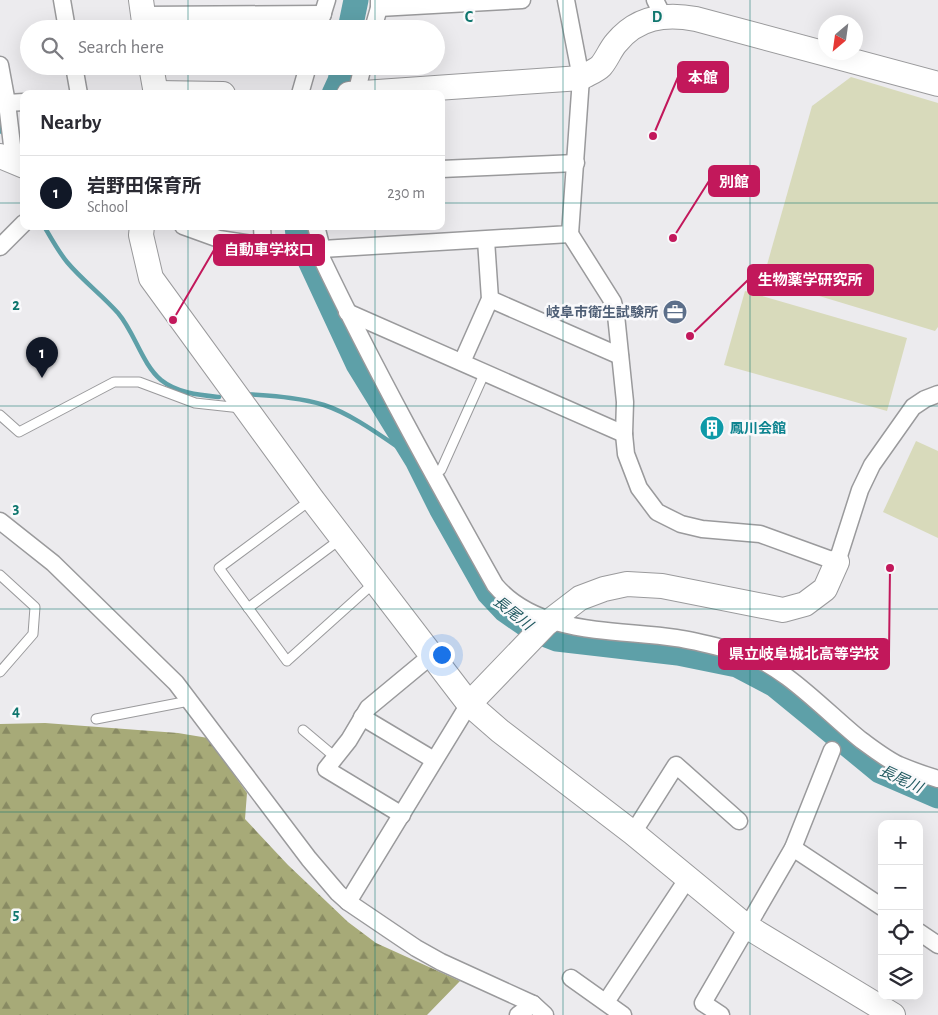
<!DOCTYPE html>
<html lang="en">
<head>
<meta charset="utf-8">
<style>
  body { margin:0; font-family:"Alegreya Sans","Noto Sans JP",sans-serif; background:#f2f2f3; color:#2b2b33 }
  .controls { position:absolute; right:15px; bottom:15px; display:grid; overflow:hidden; border-radius:10px; box-shadow:0 5px 20px #0002 }
  .controls button { width:45px; height:45px; display:grid; place-items:center; padding:0; border:0; border-bottom:1px solid #e1e1e2; background:#fff; color:#2b2b33; font:25px sans-serif }
  .compass { position:absolute; left:818px; top:15px; width:45px; height:45px; border-radius:50%; background:#fff; box-shadow:0 5px 20px #0002; rotate:209deg }
  .you { position:absolute; left:441px; top:654px; width:18px; height:18px; margin:-12px; border:4px solid #fff; border-radius:50%; background:#1a73e8; box-shadow:0 0 0 8px #1a73e833 }
  .badge { display:grid; place-items:center; width:32px; height:32px; border-radius:50%; background:#111827; color:#fff; font-size:16px; font-weight:700 }
  .pin { position:absolute; translate:-50% -41px; filter:drop-shadow(0 1px 2px #0008) }
  .pin::after { content:''; position:absolute; top:26px; width:18px; height:15px; background:inherit; clip-path:polygon(0 0,100% 0,50% 100%) }
  .list { margin:0; padding:0; list-style:none }
  h2 { display:flex; justify-content:space-between; align-items:center; height:65px; margin:0; padding:0 20px; font-size:21px }
  h2 small { font-size:16px; font-weight:400; color:#7c7c81 }
  .list li { display:grid; grid-template-columns:32px 1fr auto; gap:15px; align-items:center; box-sizing:border-box; height:75px; padding:0 20px; border-top:1px solid #e1e1e2 }
  .list b { display:block; font-size:19px; white-space:nowrap }
  .list p { margin:0; font-size:16px; white-space:nowrap; color:#7c7c81 }
  .list em { font-size:16px; font-style:normal; color:#7c7c81 }
  .icon { flex:none; width:28px; height:28px; fill:none; stroke:currentColor; stroke-width:2; stroke-linecap:round; stroke-linejoin:round }
  .map { position:relative; flex:none; width:938px; height:1015px; overflow:hidden }
  .search { position:absolute; background:#fff; box-shadow:0 5px 20px #0002; left:20px; top:20px; width:425px; height:55px; display:flex; align-items:center; gap:12px; box-sizing:border-box; padding:0 18px; border-radius:28px; color:#7c7c81; font-size:19px }
  .panel { position:absolute; background:#fff; box-shadow:0 5px 20px #0002; left:20px; top:90px; width:425px; height:140px; border-radius:10px }
  .map>svg:first-child { display:block }
</style>
</head>
<body>
<div class="map">
<svg width="938" height="1015" viewBox="0 0 938 1015">
  <defs>
    <pattern id="forest-firs" width="22" height="20" patternUnits="userSpaceOnUse" patternTransform="scale(1.25)"><rect width="22" height="20" fill="#a7aa78"/><path d="M5 1l3.5 6h-7zM16 11l3.5 6h-7z" fill="#888a62"/></pattern>
  </defs>
  <rect width="100%" height="100%" fill="#ecebee"/>
  <polygon fill="url(#forest-firs)" points="45,723 178,733 208,738 247,793 245,819 288,865 348,922 376,943 460,981 427,1015 0,1015 0,724"/>
  <g fill="#d8dabb">
    <polygon points="851,77 938,103 938,327 935,331 763,279 812,106"/>
    <polygon points="745,291 907,338 887,411 724,365"/>
    <polygon points="916,441 938,451 938,538 883,512"/>
  </g>
  <g fill="none" stroke-linecap="round" stroke-linejoin="round">
    <g stroke="#5ea0a8" stroke-width="4.5">
      <polyline points="0,121 2,132"/>
      <path d="M 44,226 C 51,238 58,251 67,262 C 82,280 102,295 118,313 C 135,333 142,364 161,380 C 177,393 199,395 219,397"/>
      <path d="M 245,394 C 271,396 299,397 324,405 C 355,415 389,442 417,460"/>
    </g>
    <g stroke="#5ea0a8" stroke-width="25">
      <polyline points="350,29 356,0"/>
      <polyline points="334,94 340,81 343,66"/>
      <polyline points="297,226 298,235 358,364 417,460 441,508 489,593 505,610 534,630 557,639 678,653 737,665 775,685 880,771 938,796"/>
    </g>
    <defs>
      <g id="lane">
        <polyline points="0,415 19,432 114,382 139,382 195,403 241,408"/>
        <polyline points="432,474 441,470 485,372"/>
        <polyline points="312,499 219,568 287,661 375,582"/>
        <polyline points="0,575 35,607 33,634 0,672"/>
        <polyline points="248,608 342,538"/>
        <polyline points="96,719 189,701"/>
        <polyline points="303,730 335,757"/>
      </g>
      <g id="street">
        <polyline points="62,0 67,29"/>
        <polyline points="655,0 663,16"/>
        <polyline points="379,8 522,0"/>
        <polyline points="143,15 323,14"/>
        <polyline points="318,29 327,0"/>
        <polyline points="373,29 379,8 379,0"/>
        <polyline points="0,65 7,103 14,162"/>
        <polyline points="74,66 79,94"/>
        <polyline points="300,94 308,66"/>
        <polyline points="356,94 363,66"/>
        <polyline points="7,103 24,102"/>
        <polyline points="441,169 576,163"/>
        <polyline points="183,226 219,239 292,250 322,249 570,234 581,78 566,0"/>
        <polyline points="262,226 263,246"/>
        <path d="M 316,226 L 322,249 L 322,259 C 375,370 435,478 495,585 C 538,636 616,629 676,638 C 698,641 721,648 742,653 C 783,664 827,713 861,740 C 872,748 886,759 899,765 C 911,770 925,775 938,779"/>
        <polyline points="570,234 613,302 616,315 625,402 624,434 626,454 639,488 657,512 681,524 702,529 760,534 837,562 860,490 872,465 913,407 925,399 938,394"/>
        <polyline points="0,247 24,223"/>
        <polyline points="490,299 620,356"/>
        <polyline points="347,312 624,434"/>
        <polyline points="462,362 490,299 486,240"/>
        <polyline points="0,521 53,563 176,683 309,859 338,893 348,902 416,948 441,962 533,1004 545,1015"/>
        <polyline points="362,717 434,760"/>
        <polyline points="402,815 326,769 349,740 368,708 432,655"/>
        <polyline points="633,833 676,765 739,821"/>
        <polyline points="793,848 882,907"/>
        <polyline points="348,902 469,704"/>
        <polyline points="919,932 938,945"/>
        <polyline points="571,978 623,1015"/>
        <polyline points="606,1002 688,878"/>
        <polyline points="518,1015 533,1004"/>
        <polyline points="721,1015 703,1003 793,848 832,750"/>
      </g>
      <g id="secondary">
        <polyline points="141,0 145,29"/>
        <polyline points="151,66 156,94"/>
        <polyline points="156,93 223,94"/>
        <path d="M 349,94 L 581,78 C 587,74 596,71 601,66 C 607,59 610,50 616,43 C 637,17 665,13 696,19 L 938,84"/>
        <polyline points="0,156 24,166"/>
        <polyline points="142,226 141,235 151,278 312,499 469,704 500,731 633,833 746,926 893,1015"/>
        <polyline points="469,704 546,624 580,598 604,589 627,584 662,586 783,610 805,604 825,589 837,562"/>
      </g>
    </defs>
    <use href="#lane" stroke="#9a9a9c" stroke-width="11"/>
    <use href="#street" stroke="#9a9a9c" stroke-width="19"/>
    <use href="#secondary" stroke="#9a9a9c" stroke-width="26"/>
    <use href="#lane" stroke="#fff" stroke-width="9"/>
    <use href="#street" stroke="#fff" stroke-width="16"/>
    <use href="#secondary" stroke="#fff" stroke-width="24"/>
  </g>
  <path fill="none" stroke="#0f766e" stroke-width="1" stroke-opacity="0.55" d="M 188,0 L 188,29M 375,0 L 375,29M 563,0 L 563,1015M 750,0 L 750,1015M 188,66 L 188,94M 375,66 L 375,94M 0,203 L 24,203M 441,203 L 938,203M 188,226 L 188,1015M 375,226 L 375,1015M 0,406 L 938,406M 0,609 L 938,609M 0,812 L 938,812"/>
  <defs>
    <symbol id="office-disc" viewBox="-11 -11 22 22"><circle r="9.5" fill="#5c6f8a" stroke="#f9f9fb"/><path d="M-6-3h4V-5.5h4V-3h4V5H-6ZM-1-4.5V-3h2v-1.5ZM-6 0V1H6V0Z" fill="#fff"/></symbol>
    <symbol id="building-disc" viewBox="-11 -11 22 22"><circle r="9.5" fill="#0f9aa8" stroke="#f9f9fb"/><path d="M-4-6H4V6H1V3H-1V6H-4ZM-2.5-4.3h1.7v1.8h-1.7ZM.8-4.3h1.7v1.8H.8ZM-2.5-1h1.7V.8h-1.7ZM.8-1h1.7V.8H.8Z" fill="#fff"/></symbol>
  </defs>
  <g fill-rule="evenodd">
    <use href="#office-disc" x="661" y="298" width="28" height="28"/>
    <use href="#building-disc" x="698" y="414" width="28" height="28"/>
  </g>
  <g text-anchor="middle" stroke-width="5" stroke-linejoin="round" paint-order="stroke">
    <g font-size="14" font-weight="bold" fill="#4e5e75" stroke="#f9f9fb" text-anchor="end">
      <text x="658" y="317">岐阜市衛生試験所</text>
    </g>
    <g font-size="14" font-weight="bold" fill="#0d838f" stroke="#f9f9fb" text-anchor="start">
      <text x="730" y="433">鳳川会館</text>
    </g>
    <g font-size="15" font-style="italic" fill="#1f585f" stroke="#f9f9fb">
      <text transform="translate(513 613) rotate(38)" y="5">長尾川</text>
      <text transform="translate(901 779) rotate(25)" y="5">長尾川</text>
    </g>
  </g>
  <g font-size="16" text-anchor="middle" font-weight="bold" fill="#0f766e" stroke="#f9f9fb" stroke-width="5" stroke-linejoin="round" paint-order="stroke">
    <text x="469" y="22">C</text>
    <text x="657" y="22">D</text>
    <text x="16" y="310">2</text>
    <text x="16" y="513">3</text>
    <text x="16" y="716">4</text>
    <text x="16" y="919">5</text>
  </g>
  <path fill="none" stroke="#c2185b" stroke-width="2" d="M653 136L678 77M673 238L709 181M173 320L214 250M690 336L748 280M890 568L889 654"/>
  <g fill="#c2185b" stroke="#f9f9fb" stroke-width="2">
    <circle cx="653" cy="136" r="5"/>
    <circle cx="673" cy="238" r="5"/>
    <circle cx="173" cy="320" r="5"/>
    <circle cx="690" cy="336" r="5"/>
    <circle cx="890" cy="568" r="5"/>
  </g>
  <g fill="#c2185b" stroke="#c2185b" stroke-width="2">
    <rect x="678" y="62" width="50" height="30" rx="5"/>
    <rect x="709" y="166" width="50" height="30" rx="5"/>
    <rect x="214" y="235" width="110" height="30" rx="5"/>
    <rect x="748" y="265" width="125" height="30" rx="5"/>
    <rect x="719" y="639" width="170" height="30" rx="5"/>
  </g>
  <g font-size="15" text-anchor="middle" font-weight="bold" fill="#fff">
    <text x="703" y="83">本館</text>
    <text x="734" y="187">別館</text>
    <text x="269" y="255">自動車学校口</text>
    <text x="810" y="285">生物薬学研究所</text>
    <text x="804" y="659">県立岐阜城北高等学校</text>
  </g>
</svg>
<div class="controls">
<button>+</button>
<button>−</button>
<button><svg class="icon" aria-label="locate" viewBox="0 0 24 24"><circle cx="12" cy="12" r="6"/><path d="M12 2v4M12 18v4M2 12h4M18 12h4"/></svg></button>
<button><svg class="icon" aria-label="layers" viewBox="0 0 24 24"><path d="M12 4l9 5-9 5-9-5zM3 14l9 5 9-5"/></svg></button>
</div>
<svg class="compass" viewBox="-18 -18 36 36"><path d="M0-13l5 13h-10z" fill="#e53935"/><path d="M0 13l5-13h-10z" fill="#7c7c81"/></svg>
<div class="you"></div>
<div class="pin badge" style="left:42px;top:378px">1</div>
<div class="search"><svg class="icon" aria-label="search" viewBox="0 0 24 24"><circle cx="10" cy="10" r="6"/><path d="M15 15l6 6"/></svg>Search here</div>
<section class="panel">
<h2>Nearby<small></small></h2>
<ul class="list">
<li><span class="badge">1</span><div><b>岩野田保育所</b><p>School</p></div><em>230 m</em></li>
</ul>
</section>
</div>
</body>
</html>
